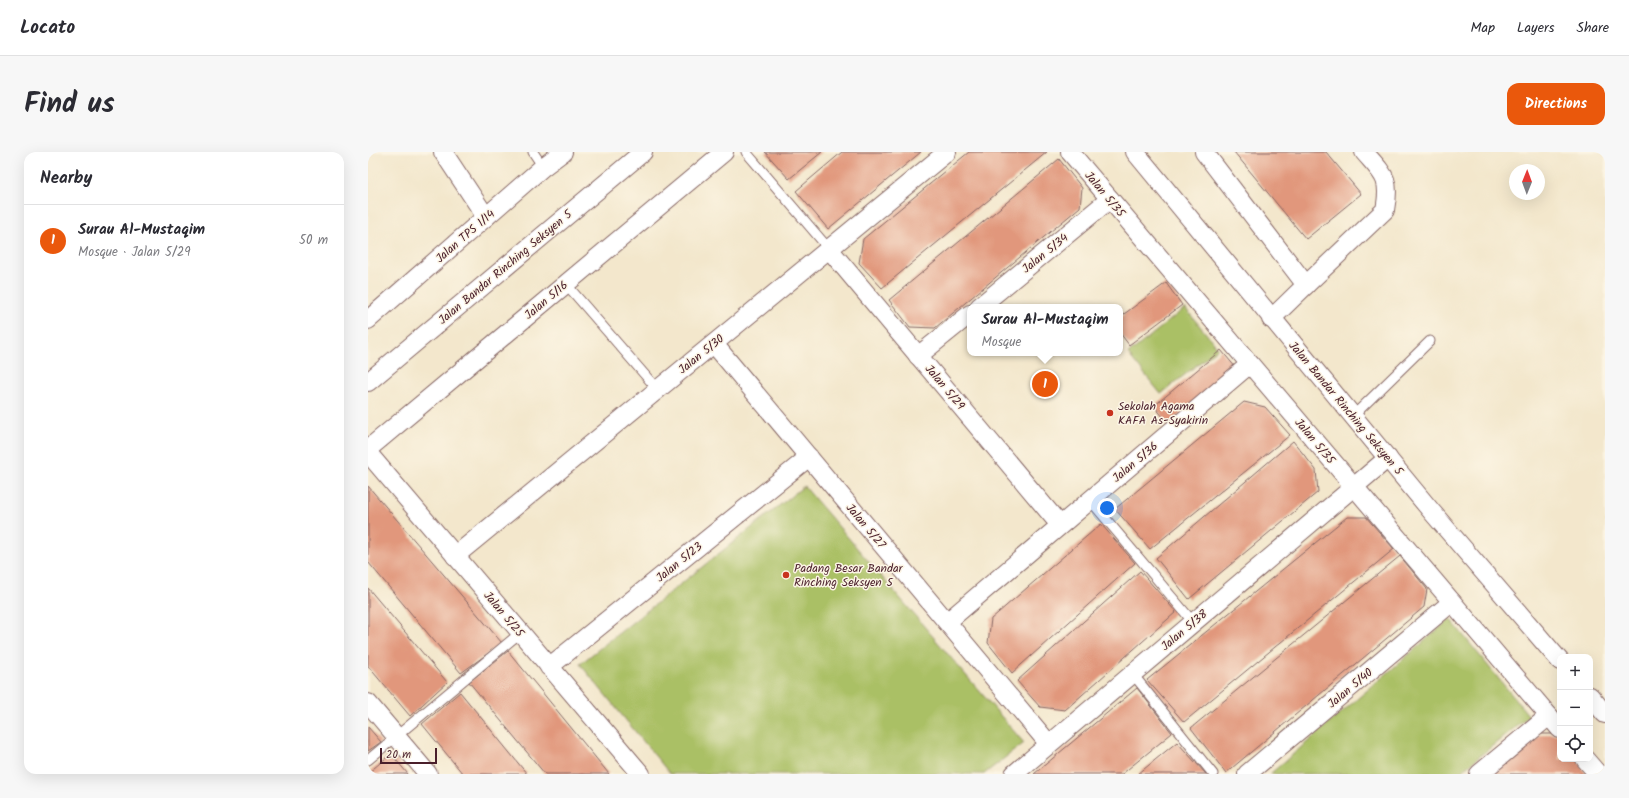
<!DOCTYPE html>
<html lang="en">
<head>
<meta charset="utf-8">
<style>
  body { margin:0; font-family:Kalam,sans-serif; background:#f7f7f7; color:#2b2b33 }
  .controls { position:absolute; right:12px; bottom:12px; display:grid; overflow:hidden; border-radius:8px; box-shadow:0 4px 16px #0002 }
  .controls button { width:36px; height:36px; display:grid; place-items:center; padding:0; border:0; border-bottom:1px solid #e1e1e2; background:#fff; color:#2b2b33; font:20px sans-serif }
  .compass { position:absolute; left:1141px; top:12px; width:36px; height:36px; border-radius:50%; background:#fff; box-shadow:0 4px 16px #0002; rotate:1deg }
  .scale { position:absolute; left:12px; bottom:10px; width:57px; box-sizing:border-box; padding-left:4px; border:2px solid #4a1f2b; border-top:0; font-size:11px; line-height:14px; white-space:nowrap; color:#4a1f2b; -webkit-text-stroke:3px #fcf5e5; paint-order:stroke }
  .you { position:absolute; left:739px; top:356px; width:14px; height:14px; margin:-10px; border:3px solid #fff; border-radius:50%; background:#1a73e8; box-shadow:0 0 0 6px #1a73e833 }
  .badge { display:grid; place-items:center; width:26px; height:26px; border-radius:50%; background:#ea580c; color:#fff; font-size:13px; font-weight:700 }
  .pin { position:absolute; translate:-50% -50%; border:2px solid #fff; box-shadow:0 1px 4px #0006 }
  .popup { position:absolute; left:599px; top:152px; width:156px; height:52px; box-sizing:border-box; display:grid; place-content:center; border-radius:8px; background:#fff; filter:drop-shadow(0 1px 3px #0005); font-size:13px; white-space:nowrap; color:#7c7c81 }
  .popup b { font-size:15px; color:#2b2b33 }
  .popup::after { content:''; position:absolute; left:50%; top:100%; margin-left:-8px; border:8px solid transparent; border-top-color:#fff }
  .list { margin:0; padding:0; list-style:none }
  h2 { display:flex; justify-content:space-between; align-items:center; height:52px; margin:0; padding:0 16px; font-size:17px }
  h2 small { font-size:13px; font-weight:400; color:#7c7c81 }
  .list li { display:grid; grid-template-columns:26px 1fr auto; gap:12px; align-items:center; box-sizing:border-box; height:72px; padding:0 16px; border-top:1px solid #e1e1e2 }
  .list b { display:block; font-size:15px; white-space:nowrap }
  .list p { margin:0; font-size:13px; white-space:nowrap; color:#7c7c81 }
  .list em { font-size:13px; font-style:normal; color:#7c7c81 }
  .icon { flex:none; width:22px; height:22px; fill:none; stroke:currentColor; stroke-width:2; stroke-linecap:round; stroke-linejoin:round }
  .map { position:relative; flex:none; width:1237px; height:622px; overflow:hidden; border-radius:12px }
  header { display:flex; align-items:center; gap:24px; box-sizing:border-box; height:56px; padding:0 20px; background:#fff; border-bottom:1px solid #e1e1e2 }
  header strong { font-size:19px }
  nav { display:flex; gap:22px; margin-inline-start:auto; font-size:14px }
  .intro { display:flex; align-items:center; justify-content:space-between; box-sizing:border-box; height:96px; padding:0 24px }
  h1 { margin:0; font-size:28px }
  .button { padding:10px 18px; border-radius:12px; background:#ea580c; color:#fff; font-size:14px; font-weight:700 }
  main { display:flex; gap:24px; padding:0 24px }
  aside { flex:1; background:#fff; border-radius:12px; box-shadow:0 4px 16px #0002 }
  .map>svg:first-child { display:block }
</style>
</head>
<body>
<header>
<strong>Locato</strong>
<nav><a>Map</a><a>Layers</a><a>Share</a></nav>
</header>
<div class="intro"><h1>Find us</h1><a class="button">Directions</a></div>
<main>
<aside>
<h2>Nearby<small></small></h2>
<ul class="list">
<li><span class="badge">1</span><div><b>Surau Al-Mustaqim</b><p>Mosque · Jalan 5/29</p></div><em>50 m</em></li>
</ul>
</aside>
<div class="map">
<svg width="1237" height="622" viewBox="0 0 1237 622">
  <rect width="100%" height="100%" fill="#fcf5e5"/>
  <filter id="ink" filterUnits="userSpaceOnUse"><feTurbulence type="fractalNoise" baseFrequency=".025" numOctaves="2"/><feDisplacementMap in="SourceGraphic" scale="8" xChannelSelector="R" yChannelSelector="G"/><feConvolveMatrix kernelMatrix="1 2 1 2 8 2 1 2 1" color-interpolation-filters="sRGB"/></filter>
  <filter id="wash" filterUnits="userSpaceOnUse"><feTurbulence type="fractalNoise" baseFrequency=".012" numOctaves="4" result="noise"/><feDisplacementMap in="SourceGraphic" scale="16" xChannelSelector="R" yChannelSelector="G"/><feGaussianBlur stdDeviation="0.9" result="paint"/><feColorMatrix in="noise" values="0 0 0 0 0 0 0 0 0 0 0 0 0 0 0 0 0 1.4 0 .05"/><feComposite in="paint" operator="in"/></filter>
  <g filter="url(#wash)">
    <rect width="100%" height="100%" fill="#f3e7cc"/>
    <g fill="#aac065" stroke="#7a7048">
      <polygon points="817,156 850,196 793,242 760,202"/>
      <polygon points="436,334 656,591 616,622 302,622 212,512"/>
      <polygon points="1082,467 1161,564 1090,622 902,622"/>
    </g>
    <g id="blocks">
      <g fill="#e1977b">
        <polygon points="397,0 454,0 421,27"/>
        <polygon points="474,0 553,0 460,77 428,39"/>
        <polygon points="601,0 679,0 514,136 491,111 495,87"/>
        <polygon points="866,0 958,0 993,42 938,87"/>
        <polygon points="691,7 714,36 712,55 567,176 542,175 521,148"/>
        <polygon points="798,131 814,153 761,193 752,181 752,165"/>
        <polygon points="853,198 868,216 801,272 786,254"/>
        <polygon points="876,250 897,255 922,283 782,397 747,357"/>
        <polygon points="925,289 948,318 950,340 821,447 788,406"/>
        <polygon points="0,334 134,491 93,521 0,410"/>
        <polygon points="979,365 998,365 1026,397 816,570 779,528"/>
        <polygon points="733,372 767,411 644,521 620,491 623,467"/>
        <polygon points="1032,404 1059,437 1056,455 858,621 823,576"/>
        <polygon points="772,419 808,460 697,558 672,555 649,529"/>
        <polygon points="0,436 79,530 42,564 0,514"/>
        <polygon points="140,499 169,534 241,622 177,622 101,530"/>
        <polygon points="769,536 804,581 754,622 666,622"/>
        <polygon points="92,540 159,622 95,622 72,594 54,572"/>
        <polygon points="0,575 13,590 0,599"/>
        <polygon points="1173,582 1190,582 1192,584 1192,607 1210,607 1218,622 1123,622"/>
        <polygon points="809,590 838,622 770,622"/>
        <polygon points="23,602 40,622 0,622 0,621"/>
      </g>
    </g>
  </g>
  <g filter="url(#ink)">
    <use href="#blocks" fill-opacity="0" stroke="#856563" stroke-width="1"/>
    <g fill="none" stroke-linecap="round" stroke-linejoin="round">
      <defs>
        <g id="service">
          <polyline points="165,0 175,15"/>
          <polyline points="378,0 461,97"/>
          <polyline points="198,132 290,238"/>
          <polyline points="985,264 1062,189"/>
          <polyline points="722,348 825,470"/>
          <polyline points="764,521 845,622"/>
          <polyline points="0,608 152,481"/>
        </g>
        <g id="minor">
          <polyline points="75,0 118,65"/>
          <polyline points="702,0 1192,577"/>
          <polyline points="767,0 1064,360 1192,509"/>
          <path d="M 836,0 L 938,133 L 1017,58 C 1023,26 1016,23 996,0"/>
          <polyline points="461,97 692,373"/>
          <polyline points="611,155 742,47"/>
          <polyline points="903,167 938,133"/>
          <polyline points="0,168 175,15 195,0"/>
          <polyline points="346,192 681,592"/>
          <polyline points="550,204 602,162"/>
          <polyline points="0,230 275,0"/>
          <polyline points="0,297 356,0"/>
          <polyline points="0,301 273,622"/>
          <polyline points="87,404 579,0"/>
          <polyline points="579,470 882,212"/>
          <polyline points="181,515 441,305"/>
          <polyline points="1222,544 1237,562"/>
          <polyline points="0,551 60,622"/>
          <polyline points="1217,607 1230,622"/>
          <polyline points="646,622 1020,306"/>
          <polyline points="879,622 1084,450"/>
          <polyline points="1111,622 1181,564"/>
        </g>
      </defs>
      <use href="#service" stroke="#856563" stroke-width="11"/>
      <use href="#minor" stroke="#856563" stroke-width="20"/>
      <use href="#service" stroke="#fff" stroke-width="9"/>
      <use href="#minor" stroke="#fff" stroke-width="18"/>
    </g>
  </g>
  <g fill="#c8321e" stroke="#fcf5e5" stroke-width="1.5">
    <circle cx="742" cy="261" r="4"/>
    <circle cx="418" cy="423" r="4"/>
  </g>
  <g text-anchor="middle" stroke-width="3" stroke-linejoin="round" paint-order="stroke">
    <g font-size="12" fill="#4a1f2b" stroke="#fcf5e5">
      <text transform="translate(737 42) rotate(50)" y="4">Jalan 5/35</text>
      <text transform="translate(97 84) rotate(-41)" y="4">Jalan TPS 1/14</text>
      <text transform="translate(677 101) rotate(-39)" y="4">Jalan 5/34</text>
      <text transform="translate(137 115) rotate(-40)" y="4">Jalan Bandar Rinching Seksyen 5</text>
      <text transform="translate(178 148) rotate(-40)" y="4">Jalan 5/16</text>
      <text transform="translate(333 202) rotate(-39)" y="4">Jalan 5/30</text>
      <text transform="translate(577 235) rotate(50)" y="4">Jalan 5/29</text>
      <text transform="translate(978 256) rotate(50)" y="4">Jalan Bandar Rinching Seksyen 5</text>
      <text transform="translate(947 289) rotate(50)" y="4">Jalan 5/35</text>
      <text transform="translate(767 310) rotate(-40)" y="4">Jalan 5/36</text>
      <text transform="translate(498 374) rotate(50)" y="4">Jalan 5/27</text>
      <text transform="translate(311 410) rotate(-39)" y="4">Jalan 5/23</text>
      <text transform="translate(136 462) rotate(50)" y="4">Jalan 5/25</text>
      <text transform="translate(816 478) rotate(-40)" y="4">Jalan 5/38</text>
      <text transform="translate(982 536) rotate(-40)" y="4">Jalan 5/40</text>
    </g>
    <g font-size="12" fill="#4a1f2b" stroke="#fcf5e5" text-anchor="start">
      <text x="750" y="258">Sekolah Agama<tspan x="750" dy="14">KAFA As-Syakirin</tspan></text>
      <text x="426" y="420">Padang Besar Bandar<tspan x="426" dy="14">Rinching Seksyen 5</tspan></text>
    </g>
  </g>
</svg>
<div class="controls">
<button>+</button>
<button>−</button>
<button><svg class="icon" aria-label="locate" viewBox="0 0 24 24"><circle cx="12" cy="12" r="6"/><path d="M12 2v4M12 18v4M2 12h4M18 12h4"/></svg></button>
</div>
<svg class="compass" viewBox="-18 -18 36 36"><path d="M0-13l5 13h-10z" fill="#e53935"/><path d="M0 13l5-13h-10z" fill="#7c7c81"/></svg>
<div class="scale">20 m</div>
<div class="you"></div>
<div class="pin badge" style="left:677px;top:232px">1</div>
<div class="popup"><b>Surau Al-Mustaqim</b>Mosque</div>
</div>
</main>
</body>
</html>
